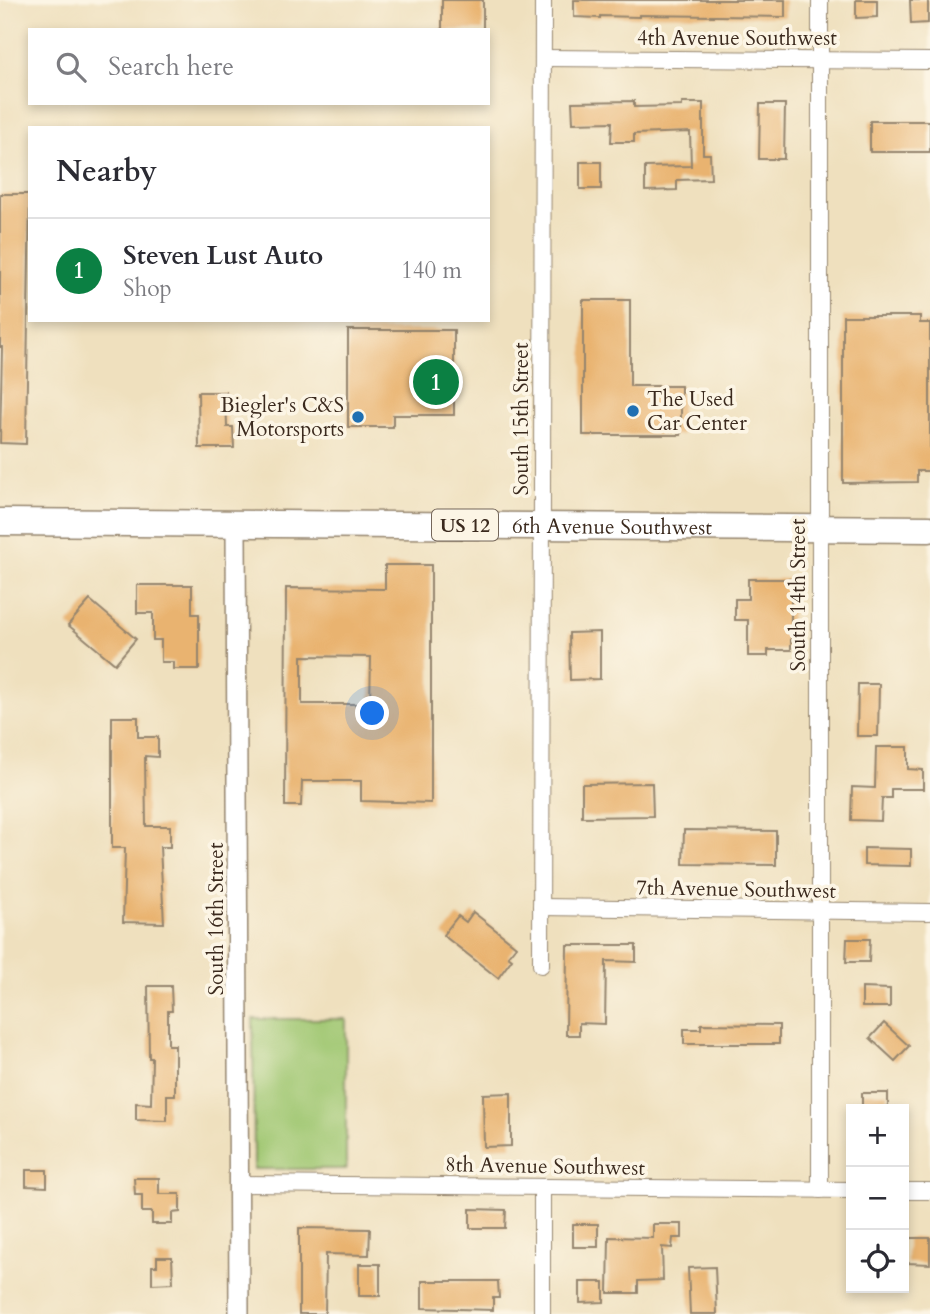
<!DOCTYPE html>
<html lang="en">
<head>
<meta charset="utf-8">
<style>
  body { margin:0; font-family:Cardo,serif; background:#f2f2f3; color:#2b2b33 }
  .controls { position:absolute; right:21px; bottom:21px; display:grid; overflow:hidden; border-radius:0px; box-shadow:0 4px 10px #0003 }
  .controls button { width:63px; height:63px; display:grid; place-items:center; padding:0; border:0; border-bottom:2px solid #e1e1e2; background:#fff; color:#2b2b33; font:35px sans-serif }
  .you { position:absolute; left:373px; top:714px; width:24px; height:24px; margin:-18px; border:5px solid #fff; border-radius:50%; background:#1a73e8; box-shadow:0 0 0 10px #1a73e833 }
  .badge { display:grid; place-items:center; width:46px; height:46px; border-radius:50%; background:#0b8043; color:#fff; font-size:23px; font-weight:700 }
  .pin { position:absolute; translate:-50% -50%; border:4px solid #fff; box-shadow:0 2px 7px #0006 }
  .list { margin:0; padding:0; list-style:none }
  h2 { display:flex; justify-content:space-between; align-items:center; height:91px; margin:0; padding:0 28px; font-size:30px }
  h2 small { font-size:23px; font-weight:400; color:#7c7c81 }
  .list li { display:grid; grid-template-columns:46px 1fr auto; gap:21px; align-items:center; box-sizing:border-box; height:105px; padding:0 28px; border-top:2px solid #e1e1e2 }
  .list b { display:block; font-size:26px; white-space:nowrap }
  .list p { margin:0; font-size:23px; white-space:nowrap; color:#7c7c81 }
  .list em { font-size:23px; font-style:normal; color:#7c7c81 }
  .icon { flex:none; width:38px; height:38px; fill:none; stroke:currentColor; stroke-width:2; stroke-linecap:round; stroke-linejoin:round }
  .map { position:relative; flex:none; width:930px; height:1314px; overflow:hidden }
  .search { position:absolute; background:#fff; box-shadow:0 4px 10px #0003; left:28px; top:28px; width:462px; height:77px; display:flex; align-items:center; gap:18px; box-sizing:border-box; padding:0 24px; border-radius:0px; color:#7c7c81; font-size:26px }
  .panel { position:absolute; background:#fff; box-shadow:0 4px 10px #0003; left:28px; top:126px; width:462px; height:196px; border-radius:0px }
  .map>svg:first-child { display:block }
</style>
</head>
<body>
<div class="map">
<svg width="930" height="1314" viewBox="0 0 930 1314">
  <rect width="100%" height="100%" fill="#fcf5e5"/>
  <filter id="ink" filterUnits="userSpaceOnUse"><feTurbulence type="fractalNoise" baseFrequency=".0143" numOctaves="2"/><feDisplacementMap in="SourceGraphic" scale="14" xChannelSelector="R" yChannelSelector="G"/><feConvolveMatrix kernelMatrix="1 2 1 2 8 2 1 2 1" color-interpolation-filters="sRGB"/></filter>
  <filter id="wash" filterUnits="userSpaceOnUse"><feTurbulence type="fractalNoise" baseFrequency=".00686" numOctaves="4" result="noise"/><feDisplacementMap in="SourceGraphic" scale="28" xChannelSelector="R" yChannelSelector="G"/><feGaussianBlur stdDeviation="1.57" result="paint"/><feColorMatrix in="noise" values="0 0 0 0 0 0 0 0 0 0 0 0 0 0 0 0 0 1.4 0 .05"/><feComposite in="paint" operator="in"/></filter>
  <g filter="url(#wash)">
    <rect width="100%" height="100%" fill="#efe0be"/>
    <polygon fill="#a1c873" stroke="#6e7948" stroke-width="2" points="253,1019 346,1019 346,1169 254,1169"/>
    <g id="blocks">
      <g fill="#e9b370" fill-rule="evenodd">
        <rect x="442" y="0" width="41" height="30"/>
        <polygon points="574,0 785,0 785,17 639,15 639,17 600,16 600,18 574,17"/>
        <polygon points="856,0 877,0 877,17 856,18"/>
        <polygon points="910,0 928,0 928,23 911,24"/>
        <polygon points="634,101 634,107 682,106 682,103 703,103 703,154 710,154 711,179 677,180 677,190 645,191 645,167 691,166 690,132 634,134 634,142 611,142 612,122 573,123 572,102"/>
        <polygon points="760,104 785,104 784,159 759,159"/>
        <rect x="870" y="121" width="60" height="31"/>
        <rect x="580" y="162" width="21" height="27"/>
        <polygon points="0,194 30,194 26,444 0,443 2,347 0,347"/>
        <polygon points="583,300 630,300 630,386 681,386 681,435 583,435"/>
        <polygon points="843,316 920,316 920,323 930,323 930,471 917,471 917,482 843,483"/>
        <polygon points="348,330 454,330 454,415 393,415 393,427 348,427"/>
        <polygon points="198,392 226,392 227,427 233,427 234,448 199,448"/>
        <path d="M 385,565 L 431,565 L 431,803 L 361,801 L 361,781 L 302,781 L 301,806 L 285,806 L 286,588 L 385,589 ZM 302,656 L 371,657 L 370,704 L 302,704 Z"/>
        <polygon points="748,579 791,579 791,650 768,650 768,656 748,656 748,620 735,620 735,599 748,599"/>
        <polygon points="137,585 192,585 192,614 199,614 199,669 173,669 173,662 161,662 161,640 153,640 153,613 137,613"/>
        <polygon points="90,600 136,639 115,664 68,625"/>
        <polygon points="600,632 600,679 570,680 569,633"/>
        <polygon points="858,684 879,684 878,736 857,736"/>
        <polygon points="112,717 138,717 138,737 158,737 158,757 145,756 146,826 170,826 170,847 160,847 164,923 123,922 125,848 112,848"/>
        <polygon points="876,747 908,747 908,769 923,770 923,789 891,789 891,798 882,798 881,821 851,820 852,787 875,788"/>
        <polygon points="652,783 653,816 582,817 582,784"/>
        <polygon points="684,830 776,831 776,865 683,864"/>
        <polygon points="864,848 911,849 911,866 864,865"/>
        <polygon points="473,912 516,946 508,956 512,959 498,978 443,935 458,916 466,922"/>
        <polygon points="847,939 870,939 869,962 846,962"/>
        <polygon points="567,945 636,945 636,962 606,961 605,1024 579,1023 579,1035 566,1035"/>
        <polygon points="148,986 171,986 172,1011 168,1011 168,1045 175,1045 175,1095 167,1095 167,1121 136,1120 136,1103 151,1104 152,1058 149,1058"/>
        <polygon points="862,988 890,989 890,1007 862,1007"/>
        <polygon points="884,1023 909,1046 895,1061 870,1038"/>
        <polygon points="701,1024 779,1025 779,1044 684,1044 684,1029 701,1029"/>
        <polygon points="511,1093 511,1146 484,1147 483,1094"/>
        <rect x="862" y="1093" width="26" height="16"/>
        <polygon points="26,1170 47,1170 47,1187 26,1186"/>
        <polygon points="134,1178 159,1178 159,1194 180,1194 180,1212 172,1213 172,1224 152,1224 152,1212 142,1212 142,1195 135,1195"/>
        <polygon points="470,1209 506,1210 505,1228 470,1228"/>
        <rect x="573" y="1224" width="25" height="23"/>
        <polygon points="653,1224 682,1224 682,1238 673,1238 672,1248 662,1247 663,1280 638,1281 638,1293 608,1293 609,1237 653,1238"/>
        <polygon points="299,1228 370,1229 369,1255 326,1254 325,1314 299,1314"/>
        <polygon points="907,1238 930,1238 930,1264 907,1263"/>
        <polygon points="157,1257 172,1257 173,1283 152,1284 152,1266 157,1266"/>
        <rect x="359" y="1264" width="21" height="32"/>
        <polygon points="715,1267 717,1314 690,1314 688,1268"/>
        <polygon points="422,1281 498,1281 499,1298 493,1298 493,1310 422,1308"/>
        <polygon points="580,1282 604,1282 604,1302 580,1303"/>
      </g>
    </g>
  </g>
  <g filter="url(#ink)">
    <use href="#blocks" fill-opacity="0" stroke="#95856e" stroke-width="2"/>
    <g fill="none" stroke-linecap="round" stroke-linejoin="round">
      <defs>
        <g id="minor">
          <polyline points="543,58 930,61"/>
          <polyline points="541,907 930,912"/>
          <polyline points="541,965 543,0"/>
          <polyline points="238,1184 851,1190"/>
          <polyline points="542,1187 542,1314"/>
          <polyline points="820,1190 820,0"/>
          <polyline points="904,1191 930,1191"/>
        </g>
        <polyline id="tertiary" points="236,524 239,1314"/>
        <g id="trunk">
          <path id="s1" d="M 0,522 L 930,529"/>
        </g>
      </defs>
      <use href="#minor" stroke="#95856e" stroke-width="18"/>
      <use href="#tertiary" stroke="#95856e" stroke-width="22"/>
      <use href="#trunk" stroke="#95856e" stroke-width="29"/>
      <use href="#minor" stroke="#fff" stroke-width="16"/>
      <use href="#tertiary" stroke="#fff" stroke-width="19"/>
      <use href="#trunk" stroke="#fff" stroke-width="26"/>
    </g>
  </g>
  <g fill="#1f6fb2" stroke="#fcf5e5" stroke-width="2.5">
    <circle cx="633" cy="411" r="7"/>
    <circle cx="358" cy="417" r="7"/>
  </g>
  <g text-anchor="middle" stroke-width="7" stroke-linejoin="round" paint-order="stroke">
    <rect fill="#fcf5e5" stroke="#75675a" stroke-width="2" x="432" y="509.5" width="66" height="31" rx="5"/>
    <g font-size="19" font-weight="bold" fill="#3b2a1e">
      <text x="465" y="532">US 12</text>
    </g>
    <g font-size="21" fill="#3b2a1e" stroke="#fcf5e5">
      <text x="737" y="45">4th Avenue Southwest</text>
      <text transform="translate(521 419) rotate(-90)" y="7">South 15th Street</text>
      <text dy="7" stroke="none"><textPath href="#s1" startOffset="612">6th Avenue Southwest</textPath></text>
      <text transform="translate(798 595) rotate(-90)" y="7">South 14th Street</text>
      <text transform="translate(736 889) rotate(1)" y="7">7th Avenue Southwest</text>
      <text transform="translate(216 919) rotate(-90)" y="7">South 16th Street</text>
      <text transform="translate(545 1166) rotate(1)" y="7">8th Avenue Southwest</text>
    </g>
    <g font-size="21" fill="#3b2a1e" stroke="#fcf5e5" text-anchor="start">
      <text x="647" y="406">The Used<tspan x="647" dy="24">Car Center</tspan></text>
      <text x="344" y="412" text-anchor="end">Biegler's C&amp;S<tspan x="344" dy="24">Motorsports</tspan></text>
    </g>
  </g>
</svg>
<div class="controls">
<button>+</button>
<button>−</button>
<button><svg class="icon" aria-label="locate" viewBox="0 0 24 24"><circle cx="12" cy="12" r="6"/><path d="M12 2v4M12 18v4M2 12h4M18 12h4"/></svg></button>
</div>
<div class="you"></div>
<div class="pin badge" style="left:436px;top:382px">1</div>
<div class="search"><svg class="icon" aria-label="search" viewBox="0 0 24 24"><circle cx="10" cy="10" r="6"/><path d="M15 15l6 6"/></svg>Search here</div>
<section class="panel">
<h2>Nearby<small></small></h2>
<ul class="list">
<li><span class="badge">1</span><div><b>Steven Lust Auto</b><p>Shop</p></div><em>140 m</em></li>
</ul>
</section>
</div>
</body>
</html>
